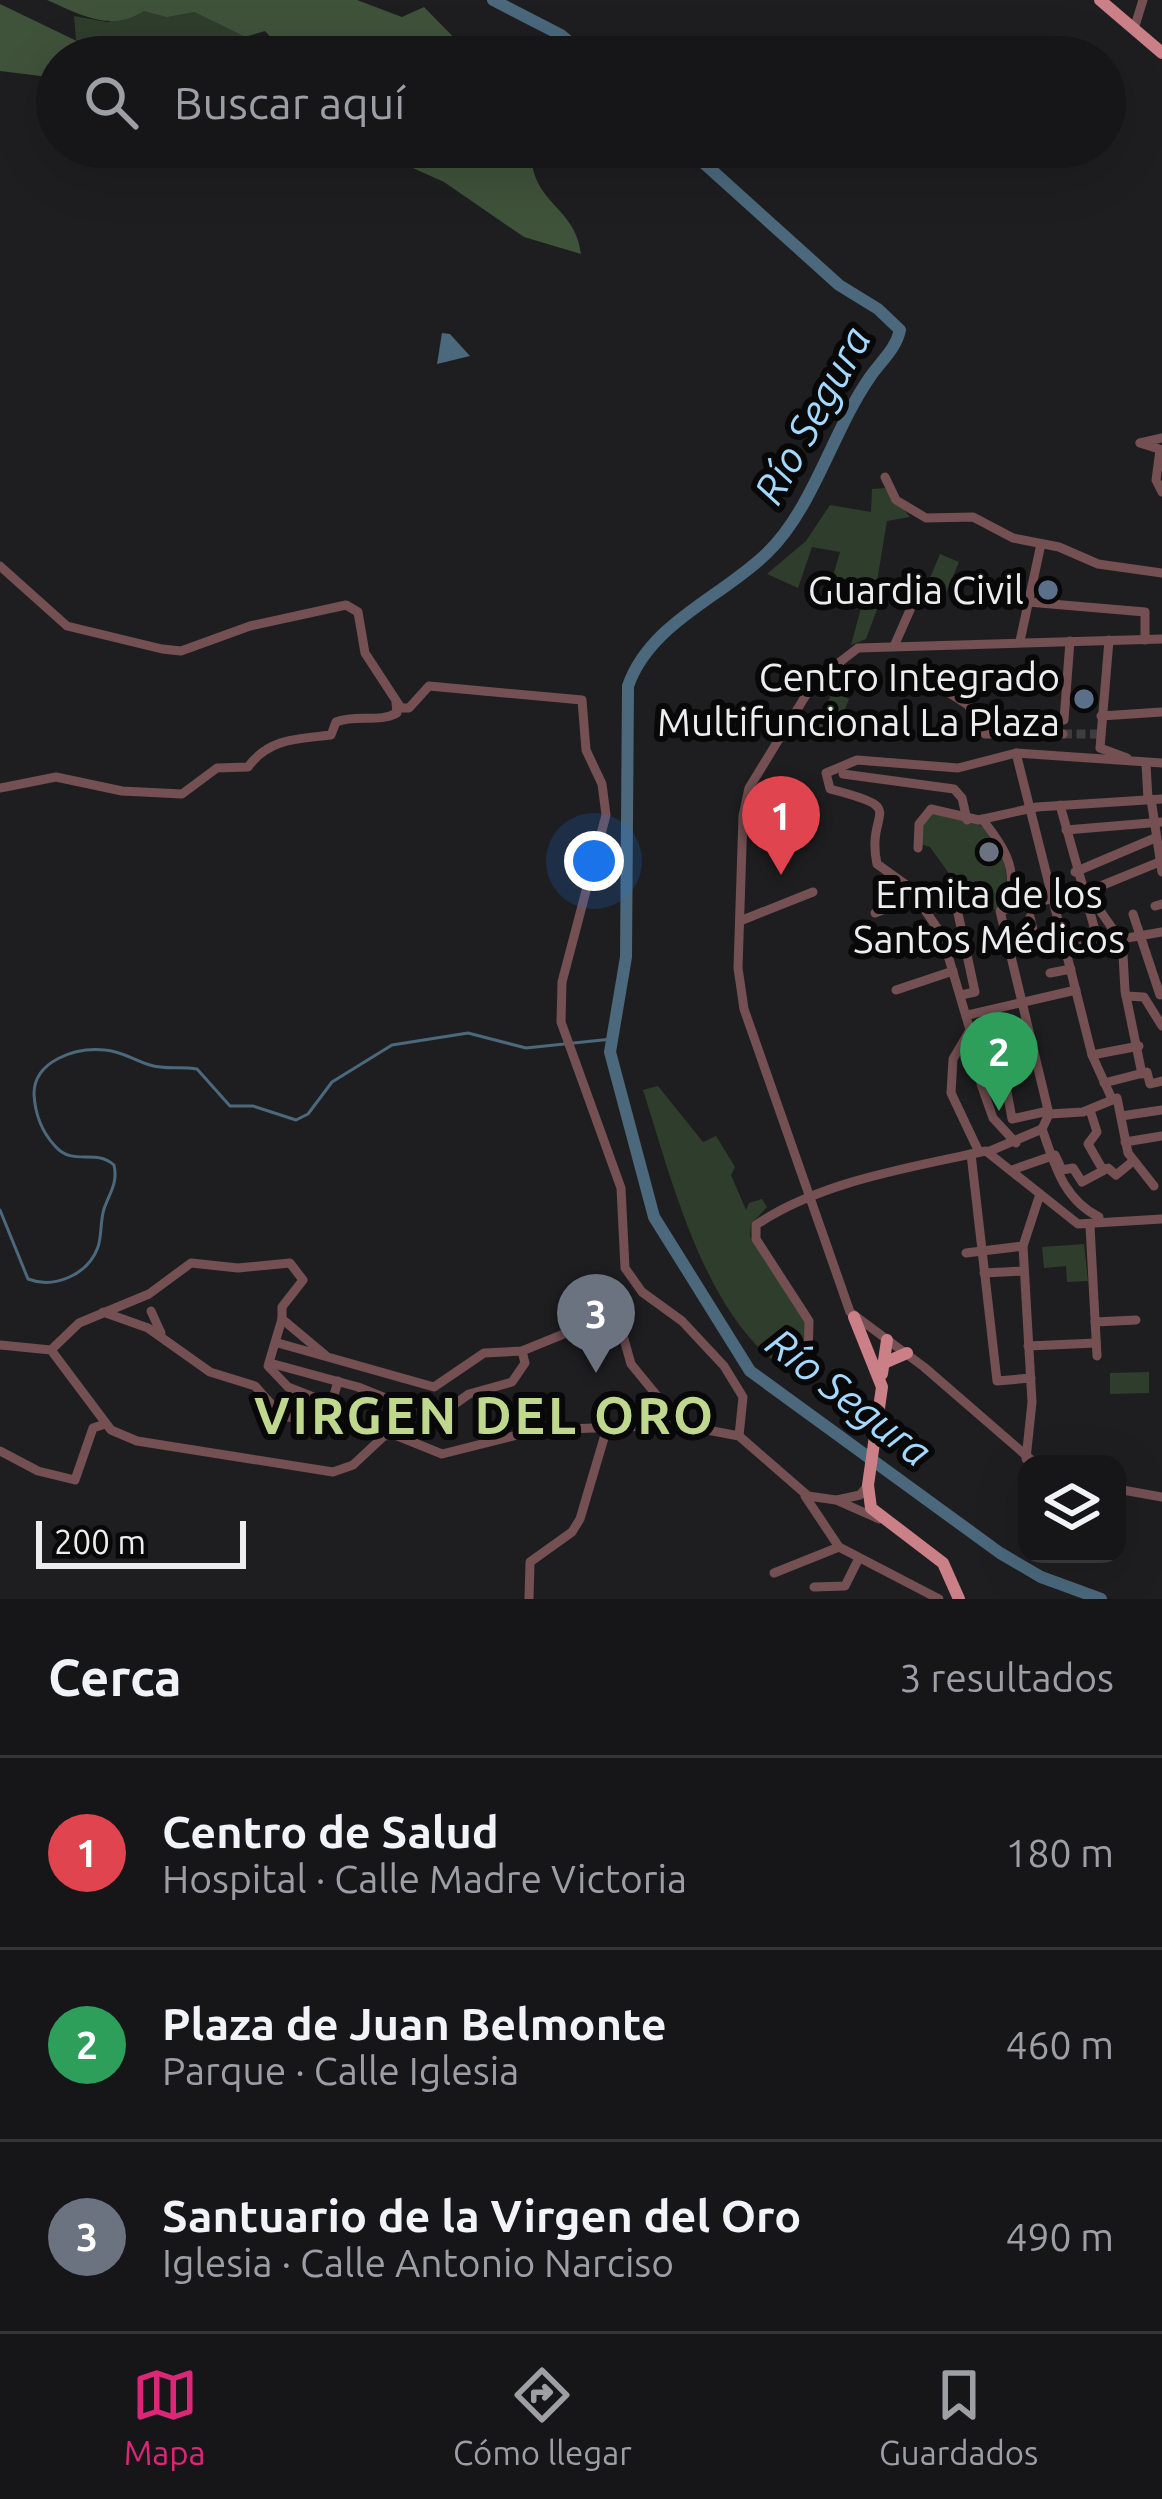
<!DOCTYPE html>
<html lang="es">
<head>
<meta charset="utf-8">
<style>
  body { margin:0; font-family:Ubuntu,sans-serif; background:#1f1f21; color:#f1f3f6 }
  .controls { position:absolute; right:36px; bottom:36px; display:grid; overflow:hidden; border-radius:24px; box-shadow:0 12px 48px #0002 }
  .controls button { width:108px; height:108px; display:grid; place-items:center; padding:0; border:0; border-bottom:3px solid #353537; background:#161618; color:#f1f3f6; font:60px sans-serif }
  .scale { position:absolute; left:36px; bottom:30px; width:210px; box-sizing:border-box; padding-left:12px; border:6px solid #edecee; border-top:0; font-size:33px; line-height:42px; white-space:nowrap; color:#edecee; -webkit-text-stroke:9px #080809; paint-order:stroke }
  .you { position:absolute; left:594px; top:861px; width:42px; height:42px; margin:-30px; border:9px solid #fff; border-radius:50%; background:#1a73e8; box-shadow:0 0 0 18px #1a73e833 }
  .badge { display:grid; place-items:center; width:78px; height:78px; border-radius:50%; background:#db2777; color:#fff; font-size:39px; font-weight:700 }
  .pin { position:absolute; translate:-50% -99px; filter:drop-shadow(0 3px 6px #0008) }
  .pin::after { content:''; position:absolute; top:63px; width:42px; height:36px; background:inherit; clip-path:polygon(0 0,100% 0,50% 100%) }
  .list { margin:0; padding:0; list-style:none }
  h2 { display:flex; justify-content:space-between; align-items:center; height:156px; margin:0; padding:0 48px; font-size:51px }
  h2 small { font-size:39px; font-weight:400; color:#9e9fa2 }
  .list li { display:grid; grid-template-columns:78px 1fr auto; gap:36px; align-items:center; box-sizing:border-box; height:192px; padding:0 48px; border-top:3px solid #353537 }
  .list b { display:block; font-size:45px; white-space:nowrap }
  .list p { margin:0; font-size:39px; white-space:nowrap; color:#9e9fa2 }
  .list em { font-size:39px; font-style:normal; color:#9e9fa2 }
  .icon { flex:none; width:66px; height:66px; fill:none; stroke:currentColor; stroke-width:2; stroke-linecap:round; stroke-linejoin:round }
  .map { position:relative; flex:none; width:1162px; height:1599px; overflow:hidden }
  .search { position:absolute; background:#161618; box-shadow:0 12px 48px #0002; left:36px; right:36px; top:36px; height:132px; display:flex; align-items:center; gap:30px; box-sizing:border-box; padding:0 42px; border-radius:66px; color:#9e9fa2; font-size:45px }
  .sheet { height:732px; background:#161618 }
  nav { display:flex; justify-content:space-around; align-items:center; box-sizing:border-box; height:168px; border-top:3px solid #353537; background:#161618; font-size:33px; color:#9e9fa2 }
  nav a { display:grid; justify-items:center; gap:6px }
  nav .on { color:#db2777 }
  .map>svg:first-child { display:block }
</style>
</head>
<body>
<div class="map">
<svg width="1162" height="1599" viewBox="0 0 1162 1599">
  <rect width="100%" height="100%" fill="#1e1e20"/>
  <g fill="#2f3e2c">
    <polygon points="143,11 194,12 245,37 212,57 110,57 76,40 74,16 107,22"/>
    <polygon points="887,488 910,517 887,521 877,581 886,585 866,639 851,645 861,608 827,597 840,552 812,547 798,588 767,574 806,541 830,505 871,512 872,489"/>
    <polygon points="940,554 959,562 943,600 924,592"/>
    <polygon points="832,692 849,699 835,735 818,728"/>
    <path d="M 935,811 C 997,819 1009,848 1007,908 L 976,911 L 930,847 L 921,844 L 923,821 Z"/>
    <path d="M 658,1086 L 703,1142 L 716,1136 L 735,1167 L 731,1175 L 746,1210 L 749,1203 L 762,1199 L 767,1207 L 751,1224 L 750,1237 L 806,1324 L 806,1359 L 786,1370 C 705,1318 671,1177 643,1090 Z"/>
    <polygon points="1084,1244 1088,1281 1067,1282 1066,1266 1044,1268 1042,1247"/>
    <polygon points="1149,1372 1149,1393 1110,1394 1110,1373"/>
  </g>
  <g fill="#3f523a">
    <path d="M 47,0 L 357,0 L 402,17 L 424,7 L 473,57 L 288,57 L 282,48 L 274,55 L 275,42 L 265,31 L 245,37 L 194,12 L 167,17 L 144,11 C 110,33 79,14 47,0 Z"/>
    <polygon points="0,4 110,57 57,57 57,78 0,71"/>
    <path d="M 366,147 L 408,147 L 426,164 L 417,147 L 531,147 C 529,205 575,204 581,254 L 524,237 L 444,182 Z"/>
  </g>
  <polygon fill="#4b687c" points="442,333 450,334 470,356 437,364"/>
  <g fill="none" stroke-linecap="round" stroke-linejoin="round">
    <path stroke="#4b687c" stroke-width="3" d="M 0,1210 L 28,1279 C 54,1289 88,1275 98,1247 C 102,1235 100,1222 104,1209 C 110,1192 118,1183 114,1165 C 95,1148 73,1167 55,1146 C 42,1132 35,1113 34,1094 C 34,1061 75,1047 105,1050 C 121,1051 134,1060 150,1065 C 164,1070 181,1066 197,1069 L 230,1106 L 253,1106 L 296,1120 L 308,1114 L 332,1082 L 392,1045 L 468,1033 L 526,1048 L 612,1039"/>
    <g stroke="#4b687c" stroke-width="12">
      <polyline points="493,0 561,35 587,57"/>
      <path d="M 686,147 L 839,285 L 878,309 L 900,330 C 896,349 881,361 870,377 C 833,430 813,509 767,553 C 722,597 650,623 628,686 L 626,957 L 610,1052 L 654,1217 L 750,1371 L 1000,1553 L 1041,1577 L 1101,1599"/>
    </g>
    <polyline stroke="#3d3d3f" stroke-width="9" stroke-dasharray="9 4.5" stroke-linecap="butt" points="1063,734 1099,734"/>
    <g stroke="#745053" stroke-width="9">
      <polyline points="1134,29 1143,0"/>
      <polyline points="1140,443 1162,450"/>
      <polyline points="1140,443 1162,438"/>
      <polyline points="1160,450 1156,480 1162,492"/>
      <polyline points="885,477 896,500 926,518 973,517 1013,538 1059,547 1098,564 1162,573"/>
      <polyline points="0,566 67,626 162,649 181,651 250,626 346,605 358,612 365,653 401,708 409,708 429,686 582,700 586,750 602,784 606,815 562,982 561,1022 621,1188 625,1268 642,1292 682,1321 724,1366 743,1397 739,1436"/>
      <polyline points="1028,602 1145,612 1145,640"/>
      <polyline points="1109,640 1100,748 1127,758"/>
      <polyline points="1020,641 1041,544"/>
      <polyline points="895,644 921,585"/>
      <polyline points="915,671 968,705 985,734 1063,734"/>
      <polyline points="1101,716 1162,712"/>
      <polyline points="1064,720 1070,641"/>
      <polyline points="1016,753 1092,1055 1112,1099"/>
      <polyline points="1146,764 1148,799"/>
      <polyline points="843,774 954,789 962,798 967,820"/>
      <path d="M 0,788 L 56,777 L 122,791 L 182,794 L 217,768 L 248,767 C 269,738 298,739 331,735 L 336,722 C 356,714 379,723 397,713 L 396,703"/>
      <polyline points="1151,799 1162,872"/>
      <polyline points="1060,805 1098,941"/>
      <path d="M 982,819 C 1002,844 1020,869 1007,902"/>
      <polyline points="1066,830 1162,822"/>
      <polyline points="918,848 919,824 931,809 979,820 1037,807 1162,799"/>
      <polyline points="1075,872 1155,838"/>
      <polyline points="1081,894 1162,861"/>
      <polyline points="1083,901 1092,899 1119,938"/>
      <polyline points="1155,906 1162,904"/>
      <polyline points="957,909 975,992 961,995"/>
      <polyline points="875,913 917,896"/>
      <polyline points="1133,914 1160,995"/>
      <polyline points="1030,917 1035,938 1059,932"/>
      <polyline points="740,921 813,892"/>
      <polyline points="1122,937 1125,991 1142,1074"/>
      <polyline points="1064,949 1162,932"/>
      <polyline points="1050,973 1071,969"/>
      <polyline points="896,990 953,971"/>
      <polyline points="1126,996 1144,997 1162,1026"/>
      <polyline points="992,1010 1012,1119 1048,1111"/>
      <polyline points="968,1015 1076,990"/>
      <polyline points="1092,1055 1139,1046"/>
      <polyline points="1104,1083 1147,1072 1150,1084 1162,1081"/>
      <polyline points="981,1084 993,1118 1016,1143"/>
      <polyline points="1090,1110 1097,1132 1088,1144 1103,1170"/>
      <polyline points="1049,1114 1000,911 1050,899"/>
      <polyline points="1049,1114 1083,1112 1117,1098 1128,1153 1154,1186"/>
      <path d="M 1049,1114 L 1042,1129 C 1055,1165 1063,1199 1099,1217"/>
      <polyline points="1121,1116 1162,1110"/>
      <polyline points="1125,1142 1162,1136"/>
      <polyline points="990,1151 1042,1129"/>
      <path d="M 979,1152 L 951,1093 L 953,1059 L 970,1030 L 942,935 L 909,887 L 877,864 C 865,808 912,810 830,789 L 826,773 L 857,760 L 958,768 L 1016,753 L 1162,763"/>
      <polyline points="971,1154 997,1381 1031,1378"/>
      <polyline points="1012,1170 1055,1155 1062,1170 1073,1168 1082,1182 1108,1168 1116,1175 1132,1162"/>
      <polyline points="1090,1226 1097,1356"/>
      <polyline points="966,1253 1023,1246"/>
      <polyline points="984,1273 1024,1271"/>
      <polyline points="151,1311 161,1333"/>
      <polyline points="584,1311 620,1325 631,1364 681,1425"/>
      <polyline points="103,1312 148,1328 210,1372 255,1386 282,1416 326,1423 338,1381"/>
      <polyline points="282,1319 268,1366 288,1387 331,1404"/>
      <polyline points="1095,1322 1136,1320"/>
      <polyline points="278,1343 434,1387 484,1353 522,1351 576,1329"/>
      <polyline points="0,1345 51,1350 111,1430 137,1441 333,1472 353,1465 384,1436 395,1435 442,1454 537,1430 681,1425 739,1436 808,1496 836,1500 879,1519"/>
      <polyline points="1028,1346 1096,1343"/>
      <polyline points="51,1350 79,1323 149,1294 191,1263 238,1268 290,1263 303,1280 282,1307 282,1319 325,1355"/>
      <polyline points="270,1363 358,1387 435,1418 469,1394 512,1382 525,1363 522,1351"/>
      <path d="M 808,1363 L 809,1321 L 756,1239 L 756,1225 C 819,1182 911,1167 986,1151 L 1078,1224 L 1162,1219"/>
      <polyline points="0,1451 38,1471 75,1480 93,1428 105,1424"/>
      <polyline points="1026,1459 1032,1402 1023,1246 1040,1194"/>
      <polyline points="1036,1464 924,1367 850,1312 744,1009 738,968 743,816 749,788 814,682 858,648 1162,639"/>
      <polyline points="1117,1489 1162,1497"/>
      <polyline points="805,1496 839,1547 939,1599"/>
      <polyline points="837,1500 860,1495 868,1485"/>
      <polyline points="774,1573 839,1547"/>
      <polyline points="814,1587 845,1586 859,1558"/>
      <polyline points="529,1599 530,1562 572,1532 580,1519 607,1428"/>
    </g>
    <g stroke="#ca8086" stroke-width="12">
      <polyline points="1100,0 1162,53"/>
      <polyline points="854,1317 882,1387 868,1485 871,1508 943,1563 959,1599"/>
      <polyline points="884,1363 907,1353"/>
      <polyline points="882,1374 887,1340"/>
    </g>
  </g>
  <g fill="#5c6f8a" stroke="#080809" stroke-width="4.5">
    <circle cx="1048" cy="590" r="12"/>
    <circle cx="1084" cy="699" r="12"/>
  </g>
  <circle fill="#6b7280" stroke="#080809" stroke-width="4.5" cx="989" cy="852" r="12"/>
  <g text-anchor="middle" stroke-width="12" stroke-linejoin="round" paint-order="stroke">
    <g font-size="39" fill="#edecee" stroke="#080809" text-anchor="end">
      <text x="1024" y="604">Guardia Civil</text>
      <text x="1060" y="691">Centro Integrado<tspan x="1060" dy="45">Multifuncional La Plaza</tspan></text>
      <text x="989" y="908" text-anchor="middle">Ermita de los<tspan x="989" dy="45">Santos Médicos</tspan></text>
    </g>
    <g font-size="42" font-style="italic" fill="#a3d9ff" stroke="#080809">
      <text transform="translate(812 415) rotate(-61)" y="15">Río Segura</text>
      <text transform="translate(849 1397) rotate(38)" y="15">Río Segura</text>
    </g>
    <g font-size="51" font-weight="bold" letter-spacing="3" fill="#c0d88e" stroke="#080809">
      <text x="485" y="1434">VIRGEN DEL ORO</text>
    </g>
  </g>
</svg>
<div class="controls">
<button><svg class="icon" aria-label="layers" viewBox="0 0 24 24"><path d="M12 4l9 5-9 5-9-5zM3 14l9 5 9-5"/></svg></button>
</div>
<div class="scale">200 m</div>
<div class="you"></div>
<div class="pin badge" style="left:781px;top:875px;background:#e0444e">1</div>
<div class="pin badge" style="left:999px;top:1111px;background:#2e9e5b">2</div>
<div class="pin badge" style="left:596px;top:1373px;background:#6b7280">3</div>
<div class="search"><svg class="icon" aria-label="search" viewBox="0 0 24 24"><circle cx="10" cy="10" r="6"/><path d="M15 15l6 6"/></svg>Buscar aquí</div>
</div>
<section class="sheet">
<h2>Cerca<small>3 resultados</small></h2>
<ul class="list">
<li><span class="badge" style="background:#e0444e">1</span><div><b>Centro de Salud</b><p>Hospital · Calle Madre Victoria</p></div><em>180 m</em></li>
<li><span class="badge" style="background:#2e9e5b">2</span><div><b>Plaza de Juan Belmonte</b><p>Parque · Calle Iglesia</p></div><em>460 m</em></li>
<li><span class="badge" style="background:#6b7280">3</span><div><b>Santuario de la Virgen del Oro</b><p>Iglesia · Calle Antonio Narciso</p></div><em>490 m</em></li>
</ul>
</section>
<nav>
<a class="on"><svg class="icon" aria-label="map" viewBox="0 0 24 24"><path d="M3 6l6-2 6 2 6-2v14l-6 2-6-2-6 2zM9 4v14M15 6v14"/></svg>Mapa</a>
<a><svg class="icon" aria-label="directions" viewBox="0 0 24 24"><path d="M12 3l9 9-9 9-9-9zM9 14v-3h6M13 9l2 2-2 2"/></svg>Cómo llegar</a>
<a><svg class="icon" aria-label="saved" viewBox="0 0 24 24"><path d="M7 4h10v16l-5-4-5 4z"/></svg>Guardados</a>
</nav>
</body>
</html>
